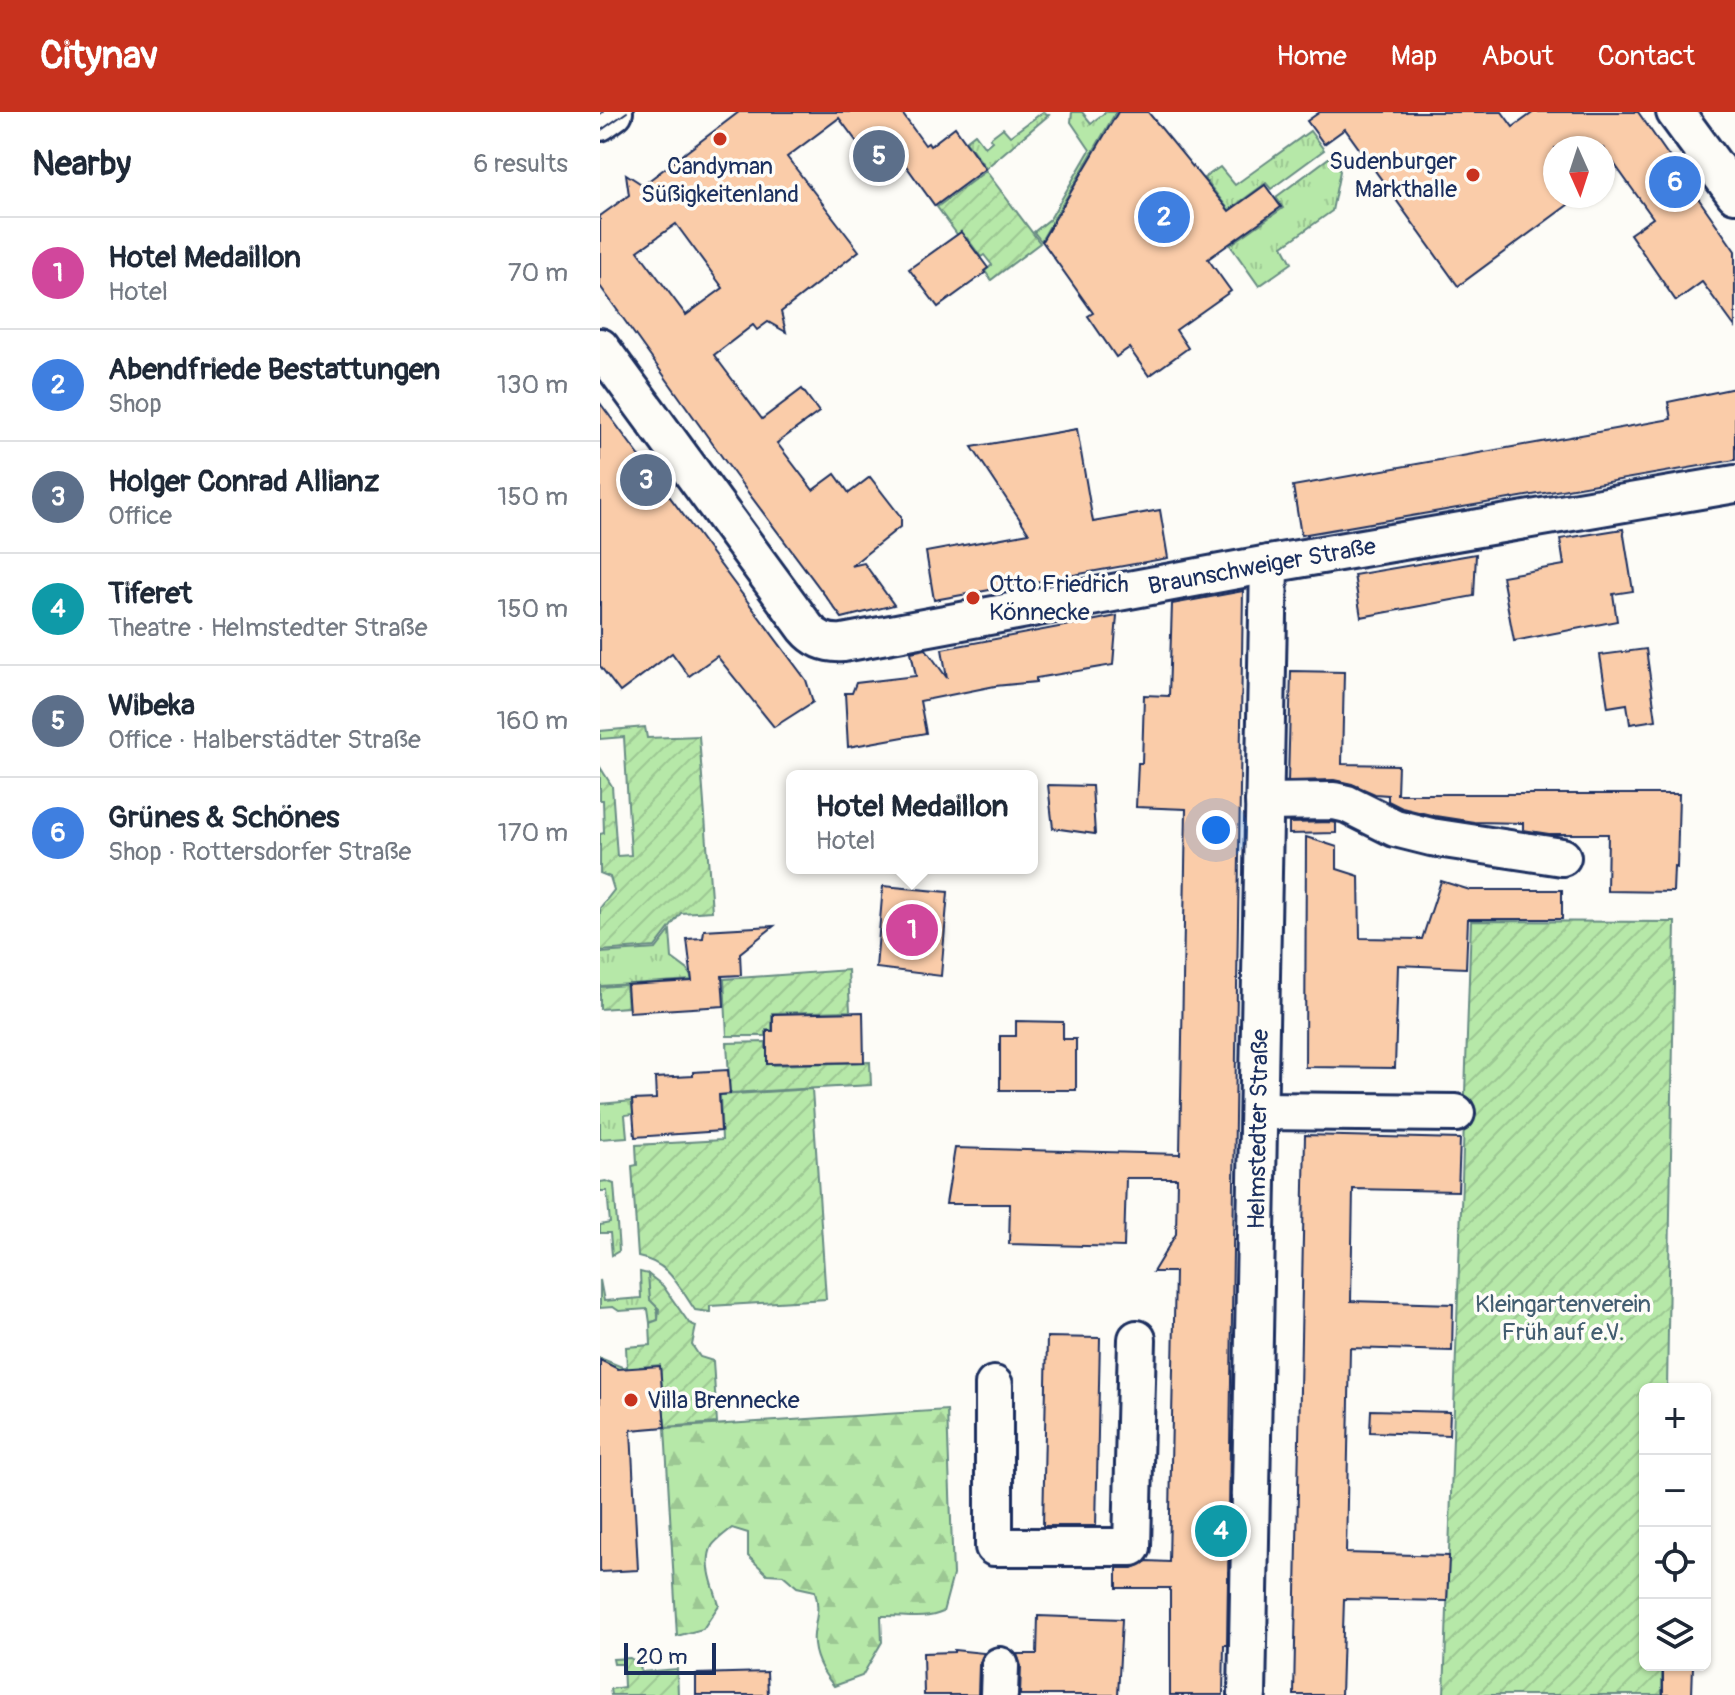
<!DOCTYPE html>
<html lang="en">
<head>
<meta charset="utf-8">
<style>
  body { margin:0; font-family:Pangolin,sans-serif; background:#f2f2f3; color:#1f2937 }
  .controls { position:absolute; right:24px; bottom:24px; display:grid; overflow:hidden; border-radius:12px; box-shadow:0 2px 6px #0004 }
  .controls button { width:72px; height:72px; display:grid; place-items:center; padding:0; border:0; border-bottom:2px solid #e0e1e3; background:#fff; color:#1f2937; font:40px sans-serif }
  .compass { position:absolute; left:943px; top:24px; width:72px; height:72px; border-radius:50%; background:#fff; box-shadow:0 2px 6px #0004; rotate:177deg }
  .scale { position:absolute; left:24px; bottom:20px; width:92px; box-sizing:border-box; padding-left:8px; border:4px solid #1b2f5e; border-top:0; font-size:22px; line-height:28px; white-space:nowrap; color:#1b2f5e; -webkit-text-stroke:6px #fdfcf7; paint-order:stroke }
  .you { position:absolute; left:616px; top:718px; width:28px; height:28px; margin:-20px; border:6px solid #fff; border-radius:50%; background:#1a73e8; box-shadow:0 0 0 12px #1a73e833 }
  .badge { display:grid; place-items:center; width:52px; height:52px; border-radius:50%; background:#c8321e; color:#fff; font-size:26px; font-weight:700 }
  .pin { position:absolute; translate:-50% -50%; border:4px solid #fff; box-shadow:0 2px 8px #0006 }
  .popup { position:absolute; left:186px; top:658px; width:252px; height:104px; box-sizing:border-box; display:grid; place-content:center; border-radius:12px; background:#fff; filter:drop-shadow(0 2px 6px #0005); font-size:26px; white-space:nowrap; color:#747a83 }
  .popup b { font-size:30px; color:#1f2937 }
  .popup::after { content:''; position:absolute; left:50%; top:100%; margin-left:-16px; border:16px solid transparent; border-top-color:#fff }
  .list { margin:0; padding:0; list-style:none }
  h2 { display:flex; justify-content:space-between; align-items:center; height:104px; margin:0; padding:0 32px; font-size:34px }
  h2 small { font-size:26px; font-weight:400; color:#747a83 }
  .list li { display:grid; grid-template-columns:52px 1fr auto; gap:24px; align-items:center; box-sizing:border-box; height:112px; padding:0 32px; border-top:2px solid #e0e1e3 }
  .list b { display:block; font-size:30px; white-space:nowrap }
  .list p { margin:0; font-size:26px; white-space:nowrap; color:#747a83 }
  .list em { font-size:26px; font-style:normal; color:#747a83 }
  .icon { flex:none; width:44px; height:44px; fill:none; stroke:currentColor; stroke-width:2; stroke-linecap:round; stroke-linejoin:round }
  .map { position:relative; flex:none; width:1135px; height:1583px; overflow:hidden }
  header { display:flex; align-items:center; gap:48px; box-sizing:border-box; height:112px; padding:0 40px; background:#c8321e; color:#fff }
  header strong { font-size:38px }
  nav { display:flex; gap:44px; margin-inline-start:auto; font-size:28px }
  main { display:flex }
  aside { flex:1; background:#fff }
  .map>svg:first-child { display:block }
</style>
</head>
<body>
<header>
<strong>Citynav</strong>
<nav><a>Home</a><a>Map</a><a>About</a><a>Contact</a></nav>
</header>
<main>
<aside>
<h2>Nearby<small>6 results</small></h2>
<ul class="list">
<li><span class="badge" style="background:#d1479c">1</span><div><b>Hotel Medaillon</b><p>Hotel</p></div><em>70 m</em></li>
<li><span class="badge" style="background:#3f7fe0">2</span><div><b>Abendfriede Bestattungen</b><p>Shop</p></div><em>130 m</em></li>
<li><span class="badge" style="background:#5c6f8a">3</span><div><b>Holger Conrad Allianz</b><p>Office</p></div><em>150 m</em></li>
<li><span class="badge" style="background:#0f9aa8">4</span><div><b>Tiferet</b><p>Theatre · Helmstedter Straße</p></div><em>150 m</em></li>
<li><span class="badge" style="background:#5c6f8a">5</span><div><b>Wibeka</b><p>Office · Halberstädter Straße</p></div><em>160 m</em></li>
<li><span class="badge" style="background:#3f7fe0">6</span><div><b>Grünes &amp; Schönes</b><p>Shop · Rottersdorfer Straße</p></div><em>170 m</em></li>
</ul>
</aside>
<div class="map">
<svg width="1135" height="1583" viewBox="0 0 1135 1583">
  <defs>
    <pattern id="grass-tufts" width="24" height="20" patternUnits="userSpaceOnUse" patternTransform="scale(2)"><rect width="24" height="20" fill="#b6e8a8"/><path d="M3 7l-1-3M5 7V3M7 7l1-3M15 17l-1-3M17 17v-4M19 17l1-3" fill="none" stroke="#9cc793"/></pattern>
    <pattern id="forest-firs" width="22" height="20" patternUnits="userSpaceOnUse" patternTransform="scale(2)"><rect width="22" height="20" fill="#b6e8a8"/><path d="M5 1l3.5 6h-7zM16 11l3.5 6h-7z" fill="#9cc793"/></pattern>
    <pattern id="garden-furrows" width="10" height="10" patternUnits="userSpaceOnUse" patternTransform="scale(2)"><rect width="10" height="10" fill="#b6e8a8"/><path d="M-1 1l2-2M0 10L10 0M9 11l2-2" fill="none" stroke="#9cc793"/></pattern>
  </defs>
  <rect width="100%" height="100%" fill="#fdfcf7"/>
  <filter id="ink" filterUnits="userSpaceOnUse"><feTurbulence type="fractalNoise" baseFrequency=".0125" numOctaves="2"/><feDisplacementMap in="SourceGraphic" scale="16" xChannelSelector="R" yChannelSelector="G"/><feConvolveMatrix kernelMatrix="1 2 1 2 8 2 1 2 1" color-interpolation-filters="sRGB"/></filter>
  <g filter="url(#ink)">
    <g fill="url(#grass-tufts)" stroke="#688c83" stroke-width="2">
      <polygon points="443,0 449,3 386,56 366,29 375,22 385,35 392,29 390,26 403,16 410,24"/>
      <polygon points="472,0 482,0 491,11 506,0 516,0 441,129 434,120 450,107 490,38 471,10"/>
      <polygon points="710,19 724,38 671,77 666,71 629,98 604,66 620,55 635,73"/>
      <polygon points="730,45 740,59 732,99 683,134 692,151 659,174 630,133 683,96 676,85"/>
      <polygon points="70,819 72,846 88,858 92,868 0,874 0,841 56,837"/>
      <polygon points="32,989 33,1002 25,1003 27,1025 0,1027 0,992"/>
      <polygon points="6,1069 14,1072 19,1139 12,1143 10,1121 0,1121 0,1113 10,1111 7,1079 0,1079 0,1070"/>
      <path d="M 40,1160 L 48,1162 C 51,1178 59,1193 58,1208 L 50,1211 L 48,1197 L 19,1199 L 13,1195 L 0,1196 L 0,1168 L 4,1189 L 41,1186 Z"/>
    </g>
    <path fill="url(#forest-firs)" stroke="#688c83" stroke-width="2" d="M 347,1298 L 353,1463 L 343,1500 C 323,1509 303,1503 281,1504 L 282,1530 L 262,1564 L 234,1574 C 221,1559 212,1542 214,1522 C 216,1504 220,1498 215,1479 L 197,1475 L 183,1463 L 167,1462 L 148,1444 L 148,1421 L 132,1416 C 126,1421 116,1428 112,1434 C 103,1452 114,1476 119,1493 L 103,1517 L 77,1524 L 65,1316 Z"/>
    <g fill="url(#garden-furrows)" stroke="#688c83" stroke-width="2">
      <polygon points="386,59 440,131 391,168 385,159 392,153 384,143 381,145 367,126 362,129 337,95"/>
      <polygon points="45,615 47,626 99,624 112,799 81,801 55,835 0,839 0,796 14,778 10,765 0,761 0,722 4,721 3,688 0,688 0,655 12,674 17,744 31,743 24,625 0,627 0,619"/>
      <polygon points="871,809 1075,810 1067,1277 1045,1277 1045,1553 1062,1553 1062,1583 844,1583"/>
      <polygon points="248,858 250,899 172,901 172,918 166,918 166,924 127,924 124,867"/>
      <polygon points="26,873 28,895 0,897 0,875"/>
      <polygon points="166,930 166,936 173,936 174,953 270,950 271,973 130,981 127,931"/>
      <path d="M 212,977 L 226,1187 L 110,1194 L 110,1200 L 95,1198 C 78,1174 70,1151 38,1145 L 32,1054 L 37,1053 L 36,1033 L 122,1028 L 120,983 Z"/>
      <polygon points="48,1162 63,1174 89,1211 96,1214 92,1233 100,1245 113,1249 117,1311 65,1315 60,1253 40,1255 42,1277 24,1261 0,1249 0,1246 22,1255 27,1255 26,1235 51,1233 50,1211 58,1208 59,1197 50,1188"/>
      <polygon points="30,1546 40,1552 41,1560 77,1557 78,1583 11,1583 10,1577 24,1575 23,1552 14,1552 13,1547"/>
    </g>
    <g fill="#facca9" stroke="#1b2f5e" stroke-width="2" fill-rule="evenodd">
      <path d="M 139,0 L 301,0 L 325,33 L 328,31 L 330,34 L 355,15 L 385,57 L 335,94 L 304,51 L 289,62 L 285,56 L 280,61 L 239,6 L 187,45 L 259,139 L 181,200 L 186,220 L 168,210 L 157,218 L 153,213 L 114,243 L 162,307 L 202,277 L 219,300 L 177,331 L 213,378 L 235,362 L 249,381 L 270,365 L 301,405 L 301,414 L 251,454 L 264,451 L 294,493 L 242,506 L 135,363 L 0,174 L 0,104 L 29,83 L 26,62 L 43,73 ZM 76,112 L 123,176 L 86,203 L 38,139 Z"/>
      <polygon points="518,0 548,0 629,99 665,73 681,95 608,147 631,179 576,218 588,236 549,264 529,236 516,245 488,204 493,201 442,129"/>
      <polygon points="720,0 902,0 913,15 934,0 1038,0 1135,139 1135,215 1102,170 1076,189 1030,122 1053,106 1003,36 955,36 955,84 980,84 858,174 745,17 724,32 707,9"/>
      <polygon points="361,120 388,156 384,159 385,161 338,195 309,157"/>
      <polygon points="1135,276 1135,348 701,423 693,374 1071,307 1068,290"/>
      <polygon points="0,291 206,568 213,590 174,615 117,544 89,564 72,541 20,580 0,554"/>
      <polygon points="477,317 493,410 560,398 568,446 334,488 326,440 429,421 372,335"/>
      <polygon points="1023,417 1033,479 1013,482 1017,509 914,529 902,464 964,453 960,427"/>
      <polygon points="876,442 874,484 761,505 754,463"/>
      <polygon points="643,479 627,1533 624,1533 623,1583 570,1583 570,1476 517,1476 517,1456 533,1456 547,1449 569,1450 575,1160 553,1160 576,1122 577,1066 526,1066 524,1135 409,1132 410,1092 346,1092 355,1036 580,1042 586,697 536,695 538,651 542,651 544,583 569,584 572,492"/>
      <polygon points="517,504 513,553 436,566 436,570 395,574 320,589 326,621 248,635 245,581 252,581 256,571 316,564 311,540 326,537 347,566 342,537"/>
      <polygon points="1046,537 1056,608 1030,612 1027,592 1008,595 1000,543"/>
      <polygon points="691,559 744,560 742,652 798,653 797,682 1079,682 1077,756 1074,755 1073,780 1007,779 1008,722 949,722 923,718 923,711 874,710 835,704 802,696 788,689 788,683 775,682 752,672 734,668 688,669"/>
      <polygon points="448,673 492,674 495,722 453,716"/>
      <polygon points="689,711 732,710 736,711 736,721 689,722"/>
      <polygon points="706,725 737,735 737,757 759,764 760,826 822,827 841,769 870,778 962,778 962,807 868,807 866,856 798,853 795,956 705,955"/>
      <polygon points="283,774 348,780 341,864 276,856"/>
      <polygon points="174,814 140,841 141,863 122,864 124,894 29,900 27,873 92,869 87,827 103,826 104,818"/>
      <polygon points="263,900 264,950 167,952 167,919 173,919 173,902"/>
      <polygon points="416,909 463,910 463,927 476,927 476,978 400,978 400,924 416,924"/>
      <polygon points="128,958 130,982 119,983 121,1019 35,1025 32,988 56,987 55,966 93,964 93,960"/>
      <polygon points="705,1023 860,1027 858,1079 753,1077 751,1189 853,1192 852,1239 750,1236 746,1441 849,1444 847,1489 744,1487 741,1583 694,1583"/>
      <polygon points="447,1225 500,1226 496,1414 443,1414"/>
      <polygon points="0,1248 18,1257 60,1254 65,1315 31,1318 38,1458 0,1460"/>
      <polygon points="771,1298 850,1300 849,1323 770,1320"/>
      <polygon points="438,1504 522,1507 518,1583 420,1583 421,1554 417,1542 437,1542"/>
      <polygon points="354,1538 384,1541 379,1553 378,1583 324,1583 323,1541 354,1540"/>
      <polygon points="1063,1553 1093,1553 1092,1583 1063,1583"/>
      <polygon points="167,1560 168,1583 96,1583 96,1562"/>
    </g>
    <g fill="none" stroke-linecap="round" stroke-linejoin="round">
      <defs>
        <g id="minor">
          <polyline points="1075,0 1135,82"/>
          <polyline points="0,10 14,0"/>
          <path id="s1" d="M 0,235 L 206,516 C 216,528 227,532 243,531 L 669,452 L 1135,372"/>
          <polyline points="664,690 734,689 747,692 795,716 831,725 962,745"/>
          <polyline points="659,999 856,1001"/>
          <polyline points="394,1273 394,1435 532,1435 537,1227"/>
          <polyline points="399,1583 400,1554"/>
          <path id="s2" d="M 647,1583 L 669,452"/>
        </g>
      </defs>
      <use href="#minor" stroke="#1b2f5e" stroke-width="42"/>
      <use href="#minor" stroke="#fdfcf7" stroke-width="36"/>
      <g stroke="#1b2f5e" stroke-width="2">
        <polyline points="0,2 3,0"/>
        <polyline points="0,19 27,0"/>
      </g>
    </g>
  </g>
  <g fill="#c8321e" stroke="#fdfcf7" stroke-width="3">
    <circle cx="120" cy="27" r="8"/>
    <circle cx="873" cy="63" r="8"/>
    <circle cx="373" cy="486" r="8"/>
    <circle cx="31" cy="1288" r="8"/>
  </g>
  <g text-anchor="middle" stroke-width="7" stroke-linejoin="round" paint-order="stroke">
    <g font-size="24" fill="#1b2f5e" stroke="#fdfcf7" text-anchor="start">
      <text x="857" y="57" text-anchor="end">Sudenburger<tspan x="857" dy="28">Markthalle</tspan></text>
      <text x="120" y="62" text-anchor="middle">Candyman<tspan x="120" dy="28">Süßigkeitenland</tspan></text>
      <text x="389" y="480">Otto Friedrich<tspan x="389" dy="28">Könnecke</tspan></text>
      <text x="47" y="1296">Villa Brennecke</text>
    </g>
    <g font-size="24" fill="#1b2f5e" stroke="#fdfcf7">
      <text dy="8" stroke="none"><textPath href="#s1" startOffset="816">Braunschweiger Straße</textPath></text>
      <text dy="8" stroke="none"><textPath href="#s2" startOffset="566">Helmstedter Straße</textPath></text>
    </g>
    <g font-size="24" fill="#425d70" stroke="#fdfcf7">
      <text x="963" y="1200">Kleingartenverein<tspan x="963" dy="28">Früh auf e.V.</tspan></text>
    </g>
  </g>
</svg>
<div class="controls">
<button>+</button>
<button>−</button>
<button><svg class="icon" aria-label="locate" viewBox="0 0 24 24"><circle cx="12" cy="12" r="6"/><path d="M12 2v4M12 18v4M2 12h4M18 12h4"/></svg></button>
<button><svg class="icon" aria-label="layers" viewBox="0 0 24 24"><path d="M12 4l9 5-9 5-9-5zM3 14l9 5 9-5"/></svg></button>
</div>
<svg class="compass" viewBox="-18 -18 36 36"><path d="M0-13l5 13h-10z" fill="#e53935"/><path d="M0 13l5-13h-10z" fill="#747a83"/></svg>
<div class="scale">20 m</div>
<div class="you"></div>
<div class="pin badge" style="left:312px;top:818px;background:#d1479c">1</div>
<div class="popup"><b>Hotel Medaillon</b>Hotel</div>
<div class="pin badge" style="left:564px;top:105px;background:#3f7fe0">2</div>
<div class="pin badge" style="left:46px;top:368px;background:#5c6f8a">3</div>
<div class="pin badge" style="left:621px;top:1419px;background:#0f9aa8">4</div>
<div class="pin badge" style="left:279px;top:44px;background:#5c6f8a">5</div>
<div class="pin badge" style="left:1075px;top:70px;background:#3f7fe0">6</div>
</div>
</main>
</body>
</html>
